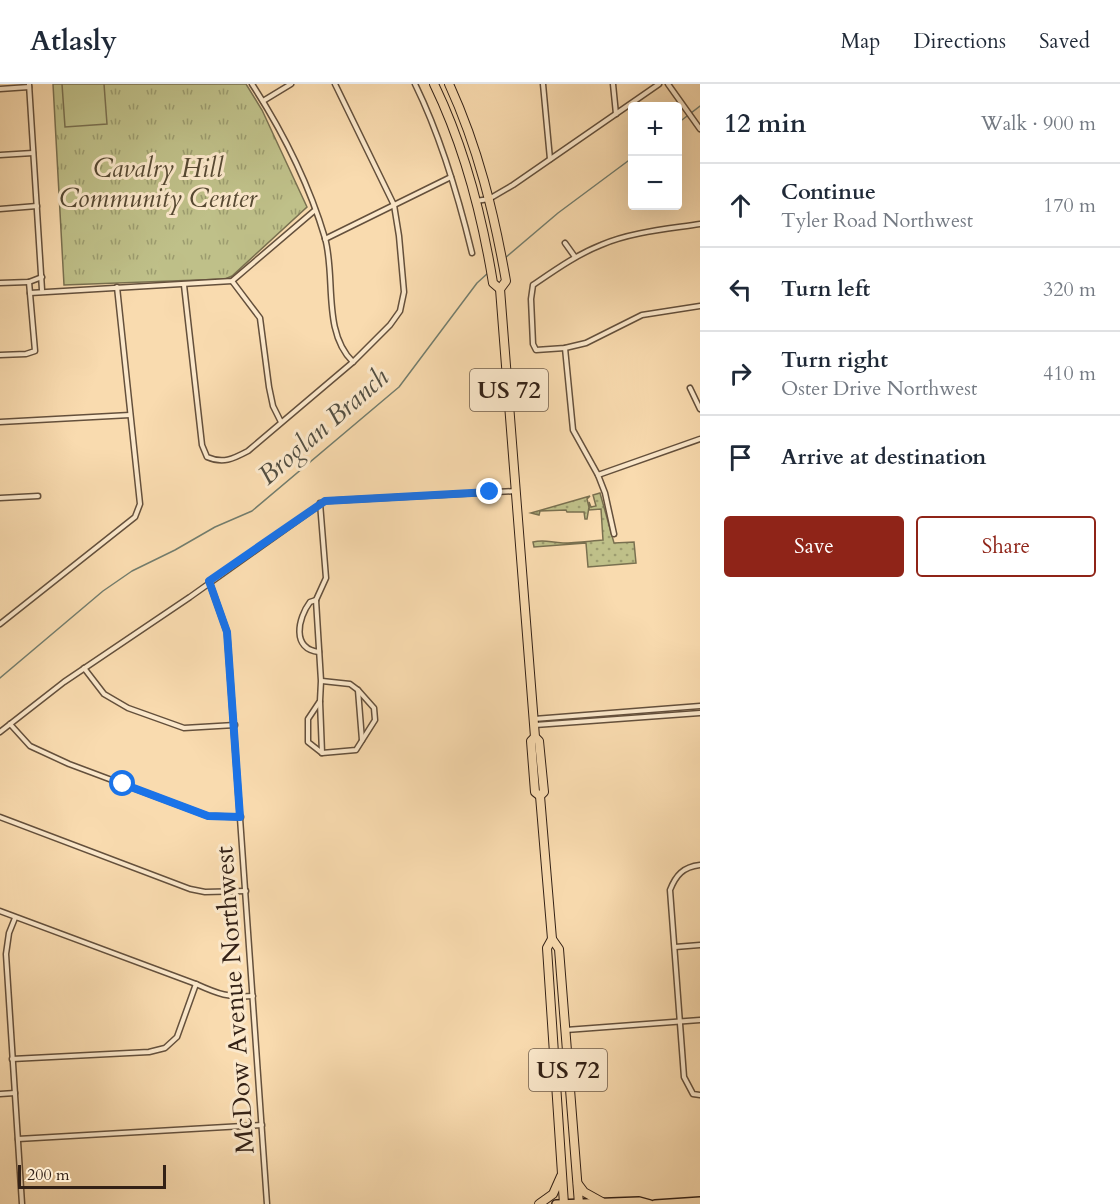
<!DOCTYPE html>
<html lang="en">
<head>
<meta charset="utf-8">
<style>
  body { margin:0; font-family:Cardo,serif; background:#f6f6f7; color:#1f2937 }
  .controls { position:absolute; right:18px; top:18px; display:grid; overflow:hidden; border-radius:6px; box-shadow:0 6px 24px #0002 }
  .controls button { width:54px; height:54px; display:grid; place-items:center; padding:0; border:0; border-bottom:2px solid #e0e1e3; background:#fff; color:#1f2937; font:30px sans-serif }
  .scale { position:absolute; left:18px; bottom:15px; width:148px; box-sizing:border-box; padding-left:6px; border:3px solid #332116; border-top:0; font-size:16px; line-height:21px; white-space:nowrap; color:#332116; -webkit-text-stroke:4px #fbe8cb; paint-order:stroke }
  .stop { position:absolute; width:18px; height:18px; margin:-14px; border:4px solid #1a73e8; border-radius:50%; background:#fff }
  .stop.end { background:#1a73e8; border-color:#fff; box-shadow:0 2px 6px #0008 }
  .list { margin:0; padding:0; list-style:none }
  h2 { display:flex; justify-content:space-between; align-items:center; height:78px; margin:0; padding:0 24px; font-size:26px }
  h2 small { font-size:20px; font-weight:400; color:#747a83 }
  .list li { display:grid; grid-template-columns:39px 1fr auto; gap:18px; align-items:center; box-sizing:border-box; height:84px; padding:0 24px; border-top:2px solid #e0e1e3 }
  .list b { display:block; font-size:22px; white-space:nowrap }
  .list p { margin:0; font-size:20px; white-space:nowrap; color:#747a83 }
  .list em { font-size:20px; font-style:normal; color:#747a83 }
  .actions { display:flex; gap:12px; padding:18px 24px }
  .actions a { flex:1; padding:14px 0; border:2px solid #8f2418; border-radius:6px; text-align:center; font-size:21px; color:#8f2418 }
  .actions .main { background:#8f2418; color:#fff }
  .icon { flex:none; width:33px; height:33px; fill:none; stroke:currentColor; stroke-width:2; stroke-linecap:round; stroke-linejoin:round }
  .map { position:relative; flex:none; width:700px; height:1120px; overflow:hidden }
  header { display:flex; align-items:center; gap:36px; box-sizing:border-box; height:84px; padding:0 30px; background:#fff; border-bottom:2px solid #e0e1e3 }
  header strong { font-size:28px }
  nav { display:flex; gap:33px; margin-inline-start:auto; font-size:21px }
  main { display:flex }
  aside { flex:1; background:#fff }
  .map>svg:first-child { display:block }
</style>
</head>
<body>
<header>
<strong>Atlasly</strong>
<nav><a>Map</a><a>Directions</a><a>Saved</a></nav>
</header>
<main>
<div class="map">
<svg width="700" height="1120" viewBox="0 0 700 1120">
  <defs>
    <pattern id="grass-dots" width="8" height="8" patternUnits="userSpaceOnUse" patternTransform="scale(1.5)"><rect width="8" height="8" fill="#bfc089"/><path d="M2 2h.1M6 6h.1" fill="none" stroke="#9c9c6f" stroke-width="1.8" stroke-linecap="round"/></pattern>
    <pattern id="park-tufts" width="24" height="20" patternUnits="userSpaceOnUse" patternTransform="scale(1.5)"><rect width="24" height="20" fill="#bfc089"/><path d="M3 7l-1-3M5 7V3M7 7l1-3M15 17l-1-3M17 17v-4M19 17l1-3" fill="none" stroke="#9c9c6f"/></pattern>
  </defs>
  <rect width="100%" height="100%" fill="#f9dbaf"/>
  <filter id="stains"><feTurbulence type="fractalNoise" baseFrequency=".00333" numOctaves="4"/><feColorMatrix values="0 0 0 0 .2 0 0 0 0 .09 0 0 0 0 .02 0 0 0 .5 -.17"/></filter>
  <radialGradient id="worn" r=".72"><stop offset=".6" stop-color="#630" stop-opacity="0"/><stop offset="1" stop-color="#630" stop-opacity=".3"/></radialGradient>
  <g fill="url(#grass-dots)" stroke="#797050" stroke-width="1.5">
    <path d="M 600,409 L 614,459 L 634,458 L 636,479 L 588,483 L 586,459 L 534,463 L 533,458 C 546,455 551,459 563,459 C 576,459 590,457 603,456 L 601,425 L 589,426 L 589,418 L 591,423 L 596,422 L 593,411 Z"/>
    <polygon points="590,412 587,415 589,423 587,435 585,435 584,428 567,428 566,426 540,427 539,431 531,429"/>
  </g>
  <polygon fill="url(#park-tufts)" stroke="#797050" stroke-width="1.5" points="53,0 246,0 262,26 307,123 232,192 225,195 64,201"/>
  <polygon fill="#bfc089" stroke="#797050" stroke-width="1.5" points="62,0 104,0 107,40 65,43"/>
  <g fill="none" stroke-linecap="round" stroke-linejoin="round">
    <g stroke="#737d6d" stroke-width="1.5">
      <polyline points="678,39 700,22"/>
      <polyline points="505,174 558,129 632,74"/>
      <polyline points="0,594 103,507 132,487 175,466 215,443 252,427 399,303 477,199 488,189"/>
    </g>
    <defs>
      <g id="street">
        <polyline points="29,0 42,206"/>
        <path d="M 252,0 C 283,48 309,100 325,154 C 336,193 322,248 353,278"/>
        <path d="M 415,0 C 441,53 458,111 472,169"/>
        <polyline points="543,0 550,75"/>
        <polyline points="613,0 616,30"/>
        <polyline points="668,0 700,45"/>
        <polyline points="0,5 29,3"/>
        <polyline points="263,17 291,0"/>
        <polyline points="0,71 33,69"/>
        <polyline points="476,117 489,115 513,101 659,0"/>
        <polyline points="0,125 37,122"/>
        <path d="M 700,140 C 668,145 631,148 601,161 C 576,171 555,186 533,201 L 531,215 L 533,260 L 536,266 L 565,264 L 586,259 L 642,231 L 700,222"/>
        <polyline points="325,155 451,93"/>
        <polyline points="565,159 575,173"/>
        <polyline points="232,197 260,234 269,303 273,322 281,338"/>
        <polyline points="0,199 29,198 42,193"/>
        <path d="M 184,201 L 202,361 L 207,373 C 223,380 233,375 248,367 L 353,278 L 390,241 L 400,227 L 404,208 L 399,152 L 394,121 L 335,0"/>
        <polyline points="30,209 232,197 314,127"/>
        <polyline points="565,264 573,346 598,391 605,409 614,450"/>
        <polyline points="0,271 26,270 35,267 29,198"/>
        <polyline points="690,304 700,325"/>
        <polyline points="0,338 130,331"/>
        <polyline points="598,391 700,355"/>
        <polyline points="0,414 38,412"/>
        <polyline points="320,419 326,494 316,516 321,597 320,617 308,635 308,658 322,669 356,666 375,636 374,624 358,606"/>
        <polyline points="209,497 227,548 267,1120"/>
        <path d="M 316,516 L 310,518 C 298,534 291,565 319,568"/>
        <polyline points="0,540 135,433 140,420 117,203"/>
        <polyline points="84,584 104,610 128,624 184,644 235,641"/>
        <polyline points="322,597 350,600 358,606 362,656"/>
        <polyline points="320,618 322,669"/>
        <polyline points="534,635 700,622"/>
        <polyline points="10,640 30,662 69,680 208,732 241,733"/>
        <polyline points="535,641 700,629"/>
        <polyline points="0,648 64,598 190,513 325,417 516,407"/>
        <polyline points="0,733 190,805 205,808 246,807"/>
        <path d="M 700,781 C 683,783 676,791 670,806 L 684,993 L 693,1010 L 700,1011"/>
        <path d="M 0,827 L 196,900 C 218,910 229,914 253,912"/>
        <polyline points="15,834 9,849 6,870 22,1120"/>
        <polyline points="675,863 700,861"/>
        <polyline points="566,946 700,936"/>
        <polyline points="12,975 149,968 165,964 177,953 196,900"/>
        <polyline points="0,1010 15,1009"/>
        <polyline points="18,1055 262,1041"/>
      </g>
      <g id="primary">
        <polyline points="556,1120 639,1117 650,1120"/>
        <polyline points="655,1120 700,1117"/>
      </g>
      <g id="highway">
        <path d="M 434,0 C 464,62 482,131 493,199 L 500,205"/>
        <path d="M 449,0 C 478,63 494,129 506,197 L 500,205 L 535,653 L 539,657 L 544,708 L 540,712 L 552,855 L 559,865 L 579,1120"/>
        <polyline points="535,653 531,657 535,708 540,712"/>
        <polyline points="552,855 547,864 564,1120"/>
        <polyline points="578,1100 584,1108 602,1118"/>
        <polyline points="539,1120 553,1110 561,1092"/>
      </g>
    </defs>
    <use href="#street" stroke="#64503c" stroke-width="7"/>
    <use href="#primary" stroke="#332116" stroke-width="10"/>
    <use href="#highway" stroke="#332116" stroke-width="10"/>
    <use href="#street" stroke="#fbe8cb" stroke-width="4"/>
    <use href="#primary" stroke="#f9dbaf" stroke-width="7"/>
    <use href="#highway" stroke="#f9dbaf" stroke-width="8"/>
  </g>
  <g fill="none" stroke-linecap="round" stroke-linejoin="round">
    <polyline stroke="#1a73e8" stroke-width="8" points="123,700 208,732 240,733 227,548 209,497 325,417 490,408"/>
  </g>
  <g text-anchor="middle" stroke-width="6" stroke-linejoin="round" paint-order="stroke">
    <g fill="#fbe8cb" stroke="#6f5d4c" stroke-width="1.5">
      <rect x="470" y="285" width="78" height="42" rx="4.5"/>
      <rect x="529" y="965" width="78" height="42" rx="4.5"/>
    </g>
    <g font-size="24" font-weight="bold" fill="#332116">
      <text x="509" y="314">US 72</text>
      <text x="568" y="994">US 72</text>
    </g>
    <g font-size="26" font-style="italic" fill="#564933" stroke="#fbe8cb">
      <text x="158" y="93">Cavalry Hill<tspan x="158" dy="30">Community Center</tspan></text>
    </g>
    <g font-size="26" fill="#332116" stroke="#fbe8cb">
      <text transform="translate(234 916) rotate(-94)" y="9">McDow Avenue Northwest</text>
    </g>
    <g font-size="27" font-style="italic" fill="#534f42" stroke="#fbe8cb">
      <text transform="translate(323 342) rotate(-41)" y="9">Broglan Branch</text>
    </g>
  </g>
  <rect width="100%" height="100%" filter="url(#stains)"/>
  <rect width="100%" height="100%" fill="url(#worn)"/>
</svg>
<div class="controls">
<button>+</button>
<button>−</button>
</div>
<div class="scale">200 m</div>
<div class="stop" style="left:123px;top:700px"></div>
<div class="stop end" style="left:490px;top:408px"></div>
</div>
<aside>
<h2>12 min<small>Walk · 900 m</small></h2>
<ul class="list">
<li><svg class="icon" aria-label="ahead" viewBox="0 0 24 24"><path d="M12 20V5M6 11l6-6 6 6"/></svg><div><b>Continue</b><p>Tyler Road Northwest</p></div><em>170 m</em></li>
<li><svg class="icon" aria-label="left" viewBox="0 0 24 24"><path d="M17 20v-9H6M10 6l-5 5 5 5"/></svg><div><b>Turn left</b></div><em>320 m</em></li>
<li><svg class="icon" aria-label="right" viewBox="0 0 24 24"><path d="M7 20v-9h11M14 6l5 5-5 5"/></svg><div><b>Turn right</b><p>Oster Drive Northwest</p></div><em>410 m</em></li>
<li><svg class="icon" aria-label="arrive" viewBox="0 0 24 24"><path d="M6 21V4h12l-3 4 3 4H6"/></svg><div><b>Arrive at destination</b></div></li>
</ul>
<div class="actions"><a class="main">Save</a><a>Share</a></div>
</aside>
</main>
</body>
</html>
